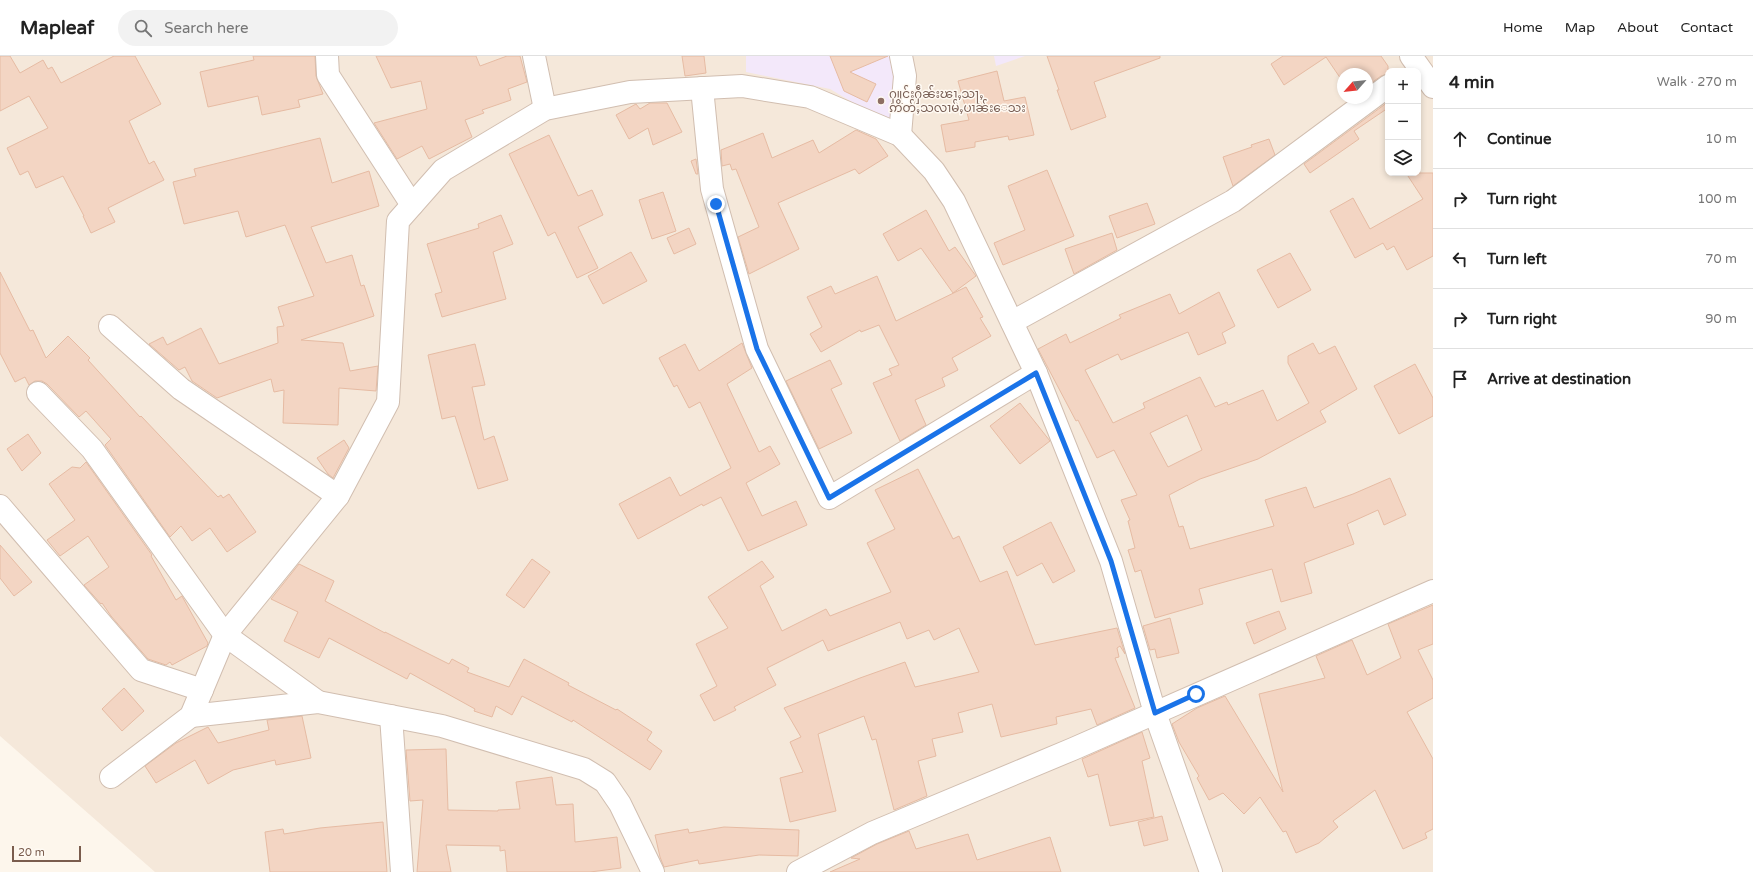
<!DOCTYPE html>
<html lang="en">
<head>
<meta charset="utf-8">
<style>
  body { margin:0; font-family:"Varela Round","Noto Sans Myanmar",sans-serif; background:#f2f2f2; color:#222 }
  .controls { position:absolute; right:12px; top:12px; display:grid; overflow:hidden; border-radius:8px; box-shadow:0 2px 6px #0003 }
  .controls button { width:36px; height:36px; display:grid; place-items:center; padding:0; border:0; border-bottom:1px solid #e0e0e0; background:#fff; color:#222; font:20px sans-serif }
  .compass { position:absolute; left:1337px; top:12px; width:36px; height:36px; border-radius:50%; background:#fff; box-shadow:0 2px 6px #0003; rotate:243deg }
  .scale { position:absolute; left:12px; bottom:10px; width:69px; box-sizing:border-box; padding-left:4px; border:2px solid #7a5c4d; border-top:0; font-size:11px; line-height:14px; white-space:nowrap; color:#7a5c4d; -webkit-text-stroke:3px #fffaf3; paint-order:stroke }
  .stop { position:absolute; width:12px; height:12px; margin:-9px; border:3px solid #1a73e8; border-radius:50%; background:#fff }
  .stop.end { background:#1a73e8; border-color:#fff; box-shadow:0 1px 4px #0008 }
  .list { margin:0; padding:0; list-style:none }
  h2 { display:flex; justify-content:space-between; align-items:center; height:52px; margin:0; padding:0 16px; font-size:17px }
  h2 small { font-size:13px; font-weight:400; color:#767676 }
  .list li { display:grid; grid-template-columns:26px 1fr auto; gap:12px; align-items:center; box-sizing:border-box; height:60px; padding:0 16px; border-top:1px solid #e0e0e0 }
  .list b { display:block; font-size:15px; white-space:nowrap }
  .list em { font-size:13px; font-style:normal; color:#767676 }
  .icon { flex:none; width:22px; height:22px; fill:none; stroke:currentColor; stroke-width:2; stroke-linecap:round; stroke-linejoin:round }
  .map { position:relative; flex:none; width:1433px; height:816px; overflow:hidden }
  header { display:flex; align-items:center; gap:24px; box-sizing:border-box; height:56px; padding:0 20px; background:#fff; border-bottom:1px solid #e0e0e0 }
  header strong { font-size:19px }
  nav { display:flex; gap:22px; margin-inline-start:auto; font-size:14px }
  .search { width:280px; height:36px; background:#f2f2f2; display:flex; align-items:center; gap:10px; box-sizing:border-box; padding:0 14px; border-radius:22px; color:#767676; font-size:15px }
  main { display:flex }
  aside { flex:1; background:#fff }
  .map>svg:first-child { display:block }
</style>
</head>
<body>
<header>
<strong>Mapleaf</strong>
<div class="search"><svg class="icon" aria-label="search" viewBox="0 0 24 24"><circle cx="10" cy="10" r="6"/><path d="M15 15l6 6"/></svg>Search here</div>
<nav><a>Home</a><a>Map</a><a>About</a><a>Contact</a></nav>
</header>
<main>
<div class="map">
<svg width="1433" height="816" viewBox="0 0 1433 816">
  <rect width="100%" height="100%" fill="#fdf6ec"/>
  <path fill="#f5e8da" fill-rule="evenodd" d="M 0,0 L 1433,0 L 1433,816 L 155,816 L 0,680 ZM 1388,15 L 1418,15 L 1418,117 L 1388,117 ZM 1343,18 L 1367,18 L 1367,42 L 1343,42 Z"/>
  <g fill="#f3e8fa">
    <polygon points="746,0 893,0 915,57 891,69 830,33 746,16"/>
    <polygon points="994,0 1025,0 996,10"/>
  </g>
  <g fill="#f3d5c3" stroke="#e6bba3" fill-rule="evenodd">
    <polygon points="0,0 10,0 20,17 43,4 48,13 52,11 61,27 114,0 135,0 161,48 129,65 149,108 154,105 164,124 108,152 115,166 91,177 83,160 84,160 63,120 36,132 28,115 20,119 7,92 48,72 29,40 0,55"/>
    <polygon points="253,0 315,0 316,20 323,38 298,44 300,51 262,59 258,40 208,51 200,16 254,4"/>
    <polygon points="376,0 476,0 480,10 507,0 520,0 527,26 508,33 511,44 482,54 484,57 465,64 472,81 429,103 422,90 397,103 374,67 427,53 421,25 391,32"/>
    <polygon points="682,0 704,0 706,17 685,20"/>
    <polygon points="830,0 888,0 850,16 876,28 867,46 844,35"/>
    <polygon points="1047,0 1160,0 1160,2 1094,26 1106,61 1071,74 1057,34 1059,34"/>
    <polygon points="1283,0 1381,0 1388,10 1388,18 1381,20 1367,30 1367,18 1343,18 1343,26 1326,1 1284,29 1271,8"/>
    <polygon points="997,15 1004,45 1025,41 1034,79 1009,84 1008,80 975,86 975,91 946,96 941,69 969,64 958,25"/>
    <polygon points="1388,46 1388,52 1354,75 1359,83 1310,117 1304,108"/>
    <polygon points="650,47 667,47 682,76 653,89 648,72 629,83 616,59 636,48 640,53"/>
    <polygon points="856,74 876,83 888,100 859,118 855,113 778,147 799,193 749,218 738,181 759,171 736,113 732,114 730,108 722,110 721,94 763,77 772,102 813,84 819,97"/>
    <polygon points="549,79 578,140 592,134 603,159 578,171 598,212 577,222 555,176 548,180 509,98"/>
    <polygon points="320,82 332,127 369,115 379,150 311,171 326,207 352,199 361,230 364,229 374,260 301,284 343,287 350,315 378,310 376,335 339,332 338,369 283,367 284,334 274,336 271,323 217,342 192,325 185,311 179,314 149,288 163,281 167,289 201,272 219,308 278,287 277,271 284,270 278,251 314,240 285,169 246,181 238,155 184,168 173,126 196,120 194,113"/>
    <polygon points="1269,83 1275,99 1233,130 1223,101 1252,91 1251,89"/>
    <polygon points="696,103 698,118 696,118 691,105"/>
    <polygon points="1047,114 1074,180 1003,209 994,187 1025,174 1008,130"/>
    <polygon points="1406,117 1433,117 1433,200 1407,214 1394,190 1387,194 1383,187 1355,202 1330,155 1353,142 1370,173 1423,143"/>
    <polygon points="663,136 676,175 652,183 639,144"/>
    <polygon points="1147,147 1155,168 1117,182 1109,160"/>
    <polygon points="926,154 949,195 955,191 976,220 953,237 921,192 898,205 883,178"/>
    <polygon points="501,159 513,188 493,196 506,243 442,261 435,238 442,236 427,188 479,172 478,168"/>
    <polygon points="689,172 696,188 674,198 667,182"/>
    <polygon points="1112,177 1117,194 1074,218 1065,193"/>
    <polygon points="631,196 647,225 603,248 588,220"/>
    <polygon points="1290,197 1311,234 1278,252 1257,214"/>
    <polygon points="0,216 30,275 33,274 46,302 68,280 90,302 88,304 140,361 141,360 218,441 221,439 223,442 229,438 256,476 227,496 210,472 192,485 181,470 170,481 105,389 111,383 86,355 79,361 47,328 42,325 35,325 29,329 25,321 15,326 0,297"/>
    <polygon points="877,220 896,265 966,231 983,261 980,262 991,280 952,302 958,314 942,322 945,330 915,344 926,369 900,385 873,327 892,319 889,313 899,309 879,269 861,276 860,274 821,296 810,278 822,271 807,241 831,230 835,238"/>
    <path d="M 1219,236 L 1235,270 L 1222,277 L 1226,287 L 1198,299 L 1188,276 L 1121,304 L 1118,298 L 1085,314 L 1113,367 L 1145,352 L 1143,347 L 1200,321 L 1215,351 L 1227,346 L 1228,349 L 1263,334 L 1277,365 L 1309,347 L 1288,307 L 1288,300 L 1313,287 L 1319,298 L 1335,290 L 1357,333 L 1320,355 L 1326,366 L 1258,403 L 1200,423 L 1169,439 L 1179,471 L 1183,470 L 1190,493 L 1274,470 L 1265,444 L 1306,431 L 1314,452 L 1353,438 L 1390,422 L 1406,459 L 1384,469 L 1378,454 L 1347,468 L 1354,488 L 1304,507 L 1312,537 L 1281,546 L 1272,513 L 1199,533 L 1203,548 L 1155,562 L 1141,514 L 1135,516 L 1128,494 L 1135,492 L 1128,465 L 1130,464 L 1121,444 L 1137,439 L 1114,394 L 1097,402 L 1078,364 L 1076,365 L 1038,293 L 1066,278 L 1070,287 L 1121,262 L 1119,259 L 1170,238 L 1179,258 ZM 1187,359 L 1202,394 L 1168,411 L 1150,377 Z"/>
    <polygon points="742,287 752,312 727,328 759,396 770,390 780,408 746,427 762,460 796,445 807,469 748,495 721,441 703,450 702,448 638,483 619,448 670,421 680,440 731,412 700,346 689,352 677,329 674,331 659,302 685,288 699,315"/>
    <polygon points="475,288 485,329 472,331 484,384 494,380 508,424 478,433 455,360 442,363 428,299"/>
    <polygon points="830,304 842,328 831,333 852,377 819,393 786,325"/>
    <polygon points="1415,308 1433,342 1433,360 1399,378 1374,330"/>
    <polygon points="1020,347 1050,385 1020,408 990,370"/>
    <polygon points="28,378 41,397 22,415 7,393"/>
    <polygon points="344,384 349,392 333,422 328,418 317,402"/>
    <polygon points="86,406 152,499 151,500 176,544 182,540 183,542 208,587 207,590 172,609 170,606 166,609 148,603 111,560 102,547 101,548 84,529 109,511 88,480 60,500 47,484 75,464 49,428 72,411 80,412"/>
    <polygon points="918,413 953,483 959,480 980,526 1007,515 1035,589 1117,572 1125,598 1120,590 1117,592 1119,601 1115,602 1135,652 1097,669 1091,653 1056,661 1057,668 1001,681 992,648 958,657 963,676 932,683 936,700 918,705 927,740 894,754 876,683 872,684 864,660 818,678 836,755 790,766 780,722 803,716 790,686 801,681 784,652 860,622 905,606 915,631 979,616 959,572 934,584 929,574 907,583 900,566 828,595 823,584 767,612 776,629 734,651 736,654 714,665 700,639 717,630 696,588 728,572 708,541 762,505 774,521 760,530 782,575 826,553 830,560 891,536 867,487 895,473 875,434"/>
    <polygon points="1051,466 1075,515 1053,527 1042,507 1017,520 1003,491"/>
    <polygon points="0,489 32,526 14,540 0,522"/>
    <polygon points="532,503 550,516 524,552 506,539"/>
    <polygon points="299,508 334,525 325,545 385,577 385,576 449,608 452,603 469,612 467,616 509,631 524,603 569,627 568,629 616,654 617,653 652,676 647,684 662,695 650,714 573,664 572,666 522,640 512,659 496,650 492,661 474,655 475,653 410,617 407,623 329,582 319,602 284,585 298,556 271,543"/>
    <polygon points="1433,549 1433,588 1418,594 1433,624 1433,642 1407,656 1433,703 1433,773 1425,777 1427,782 1403,793 1375,734 1333,765 1338,771 1319,787 1296,797 1286,775 1283,776 1260,741 1244,758 1223,737 1209,744 1197,722 1199,720 1179,686 1172,668 1197,652 1225,640 1283,736 1259,638 1325,622 1316,600 1352,584 1367,619 1401,602 1388,568"/>
    <polygon points="1279,555 1286,573 1254,588 1246,567"/>
    <polygon points="1170,562 1179,597 1157,602 1155,593 1150,594 1143,570"/>
    <polygon points="124,632 144,655 122,675 102,653"/>
    <polygon points="302,660 311,702 276,709 275,704 233,714 208,728 195,704 156,727 145,710 176,687 208,671 218,687 269,674 267,664"/>
    <polygon points="1142,676 1150,702 1142,705 1154,761 1110,770 1098,718 1088,721 1082,703"/>
    <polygon points="446,693 448,754 498,755 498,754 520,753 516,726 552,721 556,749 573,748 575,786 617,781 621,812 590,816 507,816 505,794 500,795 500,790 446,789 451,816 417,816 423,744 410,745 406,694"/>
    <polygon points="1162,760 1168,784 1144,790 1138,766"/>
    <polygon points="383,766 387,816 270,816 265,776 283,773 284,778 320,772"/>
    <polygon points="724,771 799,774 798,800 759,799 699,808 698,804 664,811 660,801 655,779 688,773 689,777"/>
    <polygon points="909,775 916,793 968,778 977,804 1050,781 1061,816 830,816 860,803 851,802 877,788"/>
  </g>
  <g fill="none" stroke-linecap="round" stroke-linejoin="round">
    <defs>
      <g id="minor">
        <polyline points="327,0 328,19 412,149"/>
        <polyline points="534,0 545,53"/>
        <polyline points="1411,0 1433,31"/>
        <polyline points="702,32 712,133 757,293 829,442 1036,317"/>
        <polyline points="900,79 905,20 901,0"/>
        <polyline points="1012,266 1233,145 1388,30"/>
        <polyline points="110,270 181,333 338,440"/>
        <polyline points="38,337 92,393 225,579 318,646"/>
        <polyline points="0,450 141,614 202,634"/>
        <polyline points="191,660 318,646 442,670 584,713 605,726 620,748 653,816"/>
        <polyline points="391,660 402,816"/>
        <polyline points="111,721 191,660 225,579 338,440 388,346 398,165 443,114 545,53 630,36 742,30 810,41 900,79 934,115 954,145 1036,317 1111,505 1155,657 1211,816"/>
        <polyline points="798,816 872,777 1073,693 1433,535"/>
      </g>
    </defs>
    <use href="#minor" stroke="#d1beb0" stroke-width="24"/>
    <use href="#minor" stroke="#fff" stroke-width="22"/>
  </g>
  <g fill="none" stroke-linecap="round" stroke-linejoin="round">
    <polyline stroke="#1a73e8" stroke-width="5" points="716,148 757,293 829,442 1036,317 1111,505 1155,657 1196,638"/>
  </g>
  <circle fill="#8d6e63" stroke="#fffaf3" stroke-width="1.5" cx="881" cy="45" r="4"/>
  <g text-anchor="middle" stroke-width="3" stroke-linejoin="round" paint-order="stroke">
    <g font-size="12" fill="#785e54" stroke="#fffaf3" text-anchor="start">
      <text x="889" y="42">ႁူင်းႁဵၼ်းၽႃႇသႃႇ<tspan x="889" dy="14">ဢိတ်ႇသလၢမ်ႇပၢၼ်းေသး</tspan></text>
    </g>
  </g>
</svg>
<div class="controls">
<button>+</button>
<button>−</button>
<button><svg class="icon" aria-label="layers" viewBox="0 0 24 24"><path d="M12 4l9 5-9 5-9-5zM3 14l9 5 9-5"/></svg></button>
</div>
<svg class="compass" viewBox="-18 -18 36 36"><path d="M0-13l5 13h-10z" fill="#e53935"/><path d="M0 13l5-13h-10z" fill="#767676"/></svg>
<div class="scale">20 m</div>
<div class="stop" style="left:1196px;top:638px"></div>
<div class="stop end" style="left:716px;top:148px"></div>
</div>
<aside>
<h2>4 min<small>Walk · 270 m</small></h2>
<ul class="list">
<li><svg class="icon" aria-label="ahead" viewBox="0 0 24 24"><path d="M12 20V5M6 11l6-6 6 6"/></svg><div><b>Continue</b></div><em>10 m</em></li>
<li><svg class="icon" aria-label="right" viewBox="0 0 24 24"><path d="M7 20v-9h11M14 6l5 5-5 5"/></svg><div><b>Turn right</b></div><em>100 m</em></li>
<li><svg class="icon" aria-label="left" viewBox="0 0 24 24"><path d="M17 20v-9H6M10 6l-5 5 5 5"/></svg><div><b>Turn left</b></div><em>70 m</em></li>
<li><svg class="icon" aria-label="right" viewBox="0 0 24 24"><path d="M7 20v-9h11M14 6l5 5-5 5"/></svg><div><b>Turn right</b></div><em>90 m</em></li>
<li><svg class="icon" aria-label="arrive" viewBox="0 0 24 24"><path d="M6 21V4h12l-3 4 3 4H6"/></svg><div><b>Arrive at destination</b></div></li>
</ul>
</aside>
</main>
</body>
</html>
